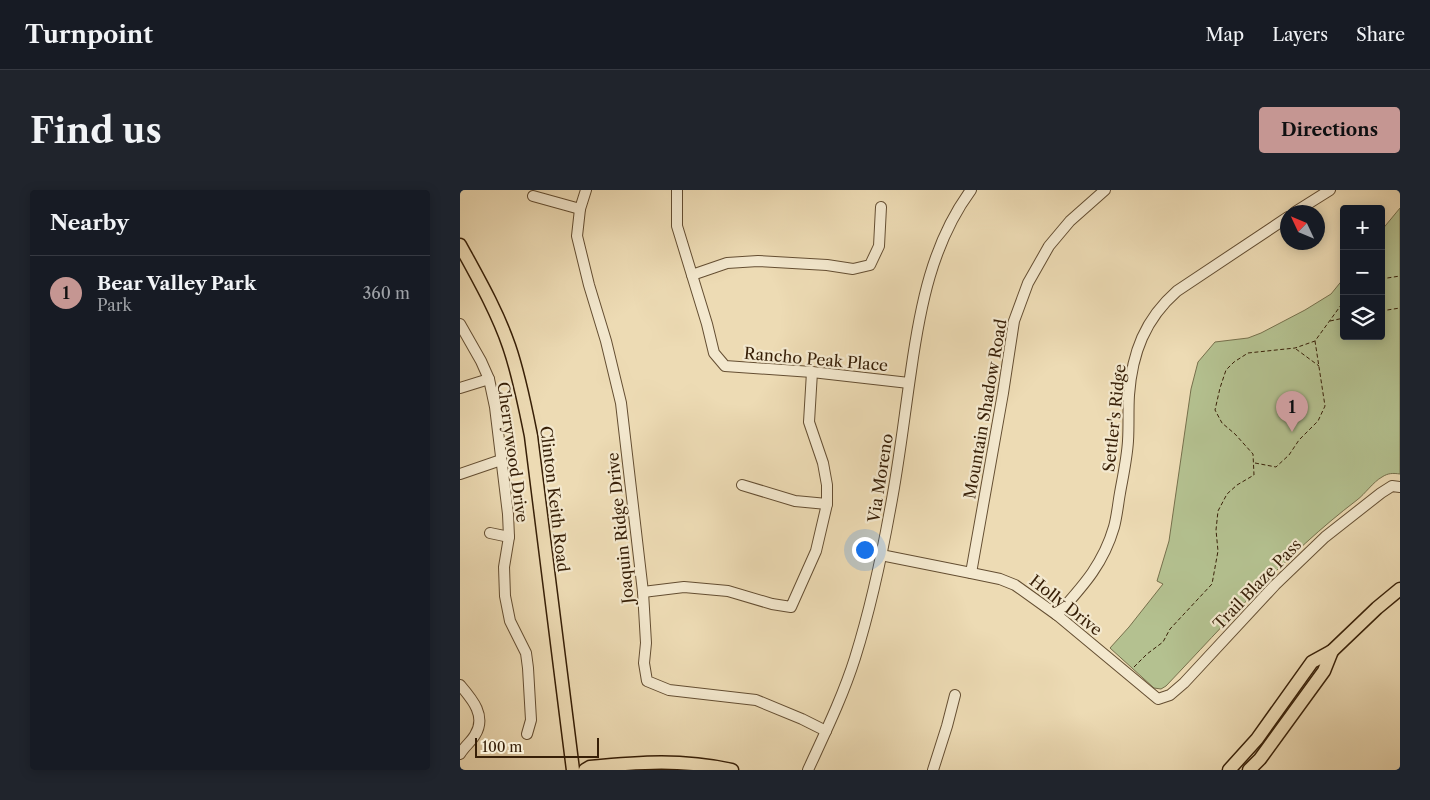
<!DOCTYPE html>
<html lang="en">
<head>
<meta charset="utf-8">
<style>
  body { margin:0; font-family:"Libre Caslon Text",serif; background:#20242c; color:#f1f3f6 }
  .controls { position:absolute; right:15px; top:15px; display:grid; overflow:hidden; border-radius:5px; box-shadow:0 2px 12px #0003 }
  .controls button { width:45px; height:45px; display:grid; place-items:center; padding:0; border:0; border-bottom:1px solid #363941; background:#171b24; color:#f1f3f6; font:25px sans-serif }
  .compass { position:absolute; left:820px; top:15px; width:45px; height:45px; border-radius:50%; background:#171b24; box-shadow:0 2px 12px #0003; rotate:314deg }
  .scale { position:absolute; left:15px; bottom:12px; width:124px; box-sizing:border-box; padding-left:5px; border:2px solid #371f07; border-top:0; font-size:14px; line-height:18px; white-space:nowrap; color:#371f07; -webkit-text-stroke:4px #f3e8ce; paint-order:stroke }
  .you { position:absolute; left:404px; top:359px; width:18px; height:18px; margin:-12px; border:4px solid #fff; border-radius:50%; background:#1a73e8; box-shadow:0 0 0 8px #1a73e833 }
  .badge { display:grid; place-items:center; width:32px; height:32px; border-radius:50%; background:#c59692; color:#111; font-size:16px; font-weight:700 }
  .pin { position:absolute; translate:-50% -41px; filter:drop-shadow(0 1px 2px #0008) }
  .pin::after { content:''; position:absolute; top:26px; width:18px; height:15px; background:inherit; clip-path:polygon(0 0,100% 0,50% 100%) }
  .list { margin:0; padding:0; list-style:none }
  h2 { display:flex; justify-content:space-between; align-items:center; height:65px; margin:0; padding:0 20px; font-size:21px }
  h2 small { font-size:16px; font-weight:400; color:#9ea1a6 }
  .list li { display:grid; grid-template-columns:32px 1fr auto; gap:15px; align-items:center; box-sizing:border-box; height:75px; padding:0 20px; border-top:1px solid #363941 }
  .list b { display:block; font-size:19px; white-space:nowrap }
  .list p { margin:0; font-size:16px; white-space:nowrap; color:#9ea1a6 }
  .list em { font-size:16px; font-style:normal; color:#9ea1a6 }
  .icon { flex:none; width:28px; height:28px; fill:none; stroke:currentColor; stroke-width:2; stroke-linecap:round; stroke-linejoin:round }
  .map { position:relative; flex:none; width:940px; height:580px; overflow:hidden; border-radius:5px }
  header { display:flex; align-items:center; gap:30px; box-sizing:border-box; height:70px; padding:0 25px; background:#171b24; border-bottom:1px solid #363941 }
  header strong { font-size:24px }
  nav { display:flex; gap:28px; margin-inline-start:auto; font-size:18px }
  .intro { display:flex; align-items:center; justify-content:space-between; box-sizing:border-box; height:120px; padding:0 30px }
  h1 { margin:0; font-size:35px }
  .button { padding:12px 22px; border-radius:5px; background:#c59692; color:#111; font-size:18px; font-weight:700 }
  main { display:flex; gap:30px; padding:0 30px }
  aside { flex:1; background:#171b24; border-radius:5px; box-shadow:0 2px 12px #0003 }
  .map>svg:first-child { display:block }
</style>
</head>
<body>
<header>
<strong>Turnpoint</strong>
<nav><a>Map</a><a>Layers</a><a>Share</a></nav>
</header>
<div class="intro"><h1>Find us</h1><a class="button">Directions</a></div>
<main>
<aside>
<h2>Nearby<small></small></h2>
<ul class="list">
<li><span class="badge">1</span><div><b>Bear Valley Park</b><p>Park</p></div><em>360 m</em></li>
</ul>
</aside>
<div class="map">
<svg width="940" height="580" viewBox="0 0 940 580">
  <rect width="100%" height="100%" fill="#eddbb4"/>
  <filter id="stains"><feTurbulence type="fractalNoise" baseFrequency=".004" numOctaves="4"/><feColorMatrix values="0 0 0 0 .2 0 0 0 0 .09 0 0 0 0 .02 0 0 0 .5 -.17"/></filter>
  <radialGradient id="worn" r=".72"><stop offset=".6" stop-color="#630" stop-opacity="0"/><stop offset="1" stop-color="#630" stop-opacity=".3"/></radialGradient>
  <path fill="#b4c190" stroke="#76704c" d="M 940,18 L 940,284 C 933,283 928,283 922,287 C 913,292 905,304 897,310 C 826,364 767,432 706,496 L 701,499 L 694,498 L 650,458 L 669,437 L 703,394 L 697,391 L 709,351 L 731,199 L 738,172 L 755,152 L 788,148 L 801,143 L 845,120 L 871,104 L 884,88 L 884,146 L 921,146 L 921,41 Z"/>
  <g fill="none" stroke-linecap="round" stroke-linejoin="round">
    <defs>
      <g id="minor">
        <polyline points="126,0 120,19 117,46 129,95 146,151 161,213 183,402 186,453 184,473 187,491 209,500 296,510 342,529 366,541"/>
        <polyline points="217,0 217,36 247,134 254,163 265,176 352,182 449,193"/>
        <polyline points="73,6 120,19"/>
        <polyline points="835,22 870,0"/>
        <polyline points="232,85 267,73 298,71 367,75 393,79 410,75 419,56 421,17"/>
        <polyline points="0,134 21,171 29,189 35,217 48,324 49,347 44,377 45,406 50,431 66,463 68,478 71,530 67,544"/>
        <polyline points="0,198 29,189"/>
        <polyline points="0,284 41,270"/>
        <polyline points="282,295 335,311 367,314"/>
        <polyline points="30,343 49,347"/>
        <polyline points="421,365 511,383 540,389 555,395 597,425 698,509 710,505 724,493 815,395 865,347 921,303 932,296 940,297"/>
        <polyline points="511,383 543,203 554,131 568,93 589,56 610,31 645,0"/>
        <polyline points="183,402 224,397 268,401 312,414 331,417 356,361 367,314 367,295 363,273 349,232 352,182"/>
        <path d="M 597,425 C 622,397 643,375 654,337 C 657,326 658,314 660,303 C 663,286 667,268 668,251 C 669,235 668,220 669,205 C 672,163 685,129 717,101 L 828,27"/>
        <path d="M 0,495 C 12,509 27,526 15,545 C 11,552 4,557 0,564"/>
        <path d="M 348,580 C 365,543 383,506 395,468 C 410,420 421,370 430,320 C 439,274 444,228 451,181 C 460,117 472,53 511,0"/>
        <polyline points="473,580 487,536 495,505"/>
      </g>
      <g id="major">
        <path d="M 0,55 C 18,88 37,121 49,156 C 59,185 65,216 71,246 L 113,580"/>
        <path d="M 125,580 L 130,577 C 181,572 222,569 272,580"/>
        <polyline points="769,580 797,549 852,472 872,461 917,418 940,399"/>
        <polyline points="789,580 800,569 864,481 872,461"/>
      </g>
    </defs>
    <use href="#minor" stroke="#644e32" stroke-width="12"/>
    <use href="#major" stroke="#371f07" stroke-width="15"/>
    <g stroke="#371f07" stroke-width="1" stroke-dasharray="4 2.5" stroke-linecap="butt">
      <polyline points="921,89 940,86"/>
      <polyline points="921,121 940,118"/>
      <polyline points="870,131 884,128"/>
      <polyline points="836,159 859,176"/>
      <polyline points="795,273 816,277 829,265 839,250 858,231 865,216 855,151"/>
      <polyline points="674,477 687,464 703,452 710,439 752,394 758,361 756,340 758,321 767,304 777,295 794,285 793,264 775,244 762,233 755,220 760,198 766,180 774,172 788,163 835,158 855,151 884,111"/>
    </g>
    <use href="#minor" stroke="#f3e8ce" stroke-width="10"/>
    <use href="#major" stroke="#eddbb4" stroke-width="12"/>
  </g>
  <g text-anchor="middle" stroke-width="4.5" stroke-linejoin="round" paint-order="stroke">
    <g font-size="16" fill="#371f07" stroke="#f3e8ce">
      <text transform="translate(356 169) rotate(5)" y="6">Rancho Peak Place</text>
      <text transform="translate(525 219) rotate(-80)" y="6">Mountain Shadow Road</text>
      <text transform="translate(654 228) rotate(-84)" y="6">Settler's Ridge</text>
      <text transform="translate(53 262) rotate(82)" y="6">Cherrywood Drive</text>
      <text transform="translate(420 288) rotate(-81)" y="6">Via Moreno</text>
      <text transform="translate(95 309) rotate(83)" y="6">Clinton Keith Road</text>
      <text transform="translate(160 338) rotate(-96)" y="6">Joaquin Ridge Drive</text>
      <text transform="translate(797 394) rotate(-46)" y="6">Trail Blaze Pass</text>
      <text transform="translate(606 415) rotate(38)" y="6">Holly Drive</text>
    </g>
  </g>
  <rect width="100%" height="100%" filter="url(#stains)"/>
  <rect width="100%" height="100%" fill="url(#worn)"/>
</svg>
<div class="controls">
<button>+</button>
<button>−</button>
<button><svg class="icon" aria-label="layers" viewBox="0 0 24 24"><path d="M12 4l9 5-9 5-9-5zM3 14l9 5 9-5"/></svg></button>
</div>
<svg class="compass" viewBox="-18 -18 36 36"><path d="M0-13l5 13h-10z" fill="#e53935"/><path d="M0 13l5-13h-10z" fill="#9ea1a6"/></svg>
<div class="scale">100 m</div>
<div class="you"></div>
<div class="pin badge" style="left:832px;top:242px">1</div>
</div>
</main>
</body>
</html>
